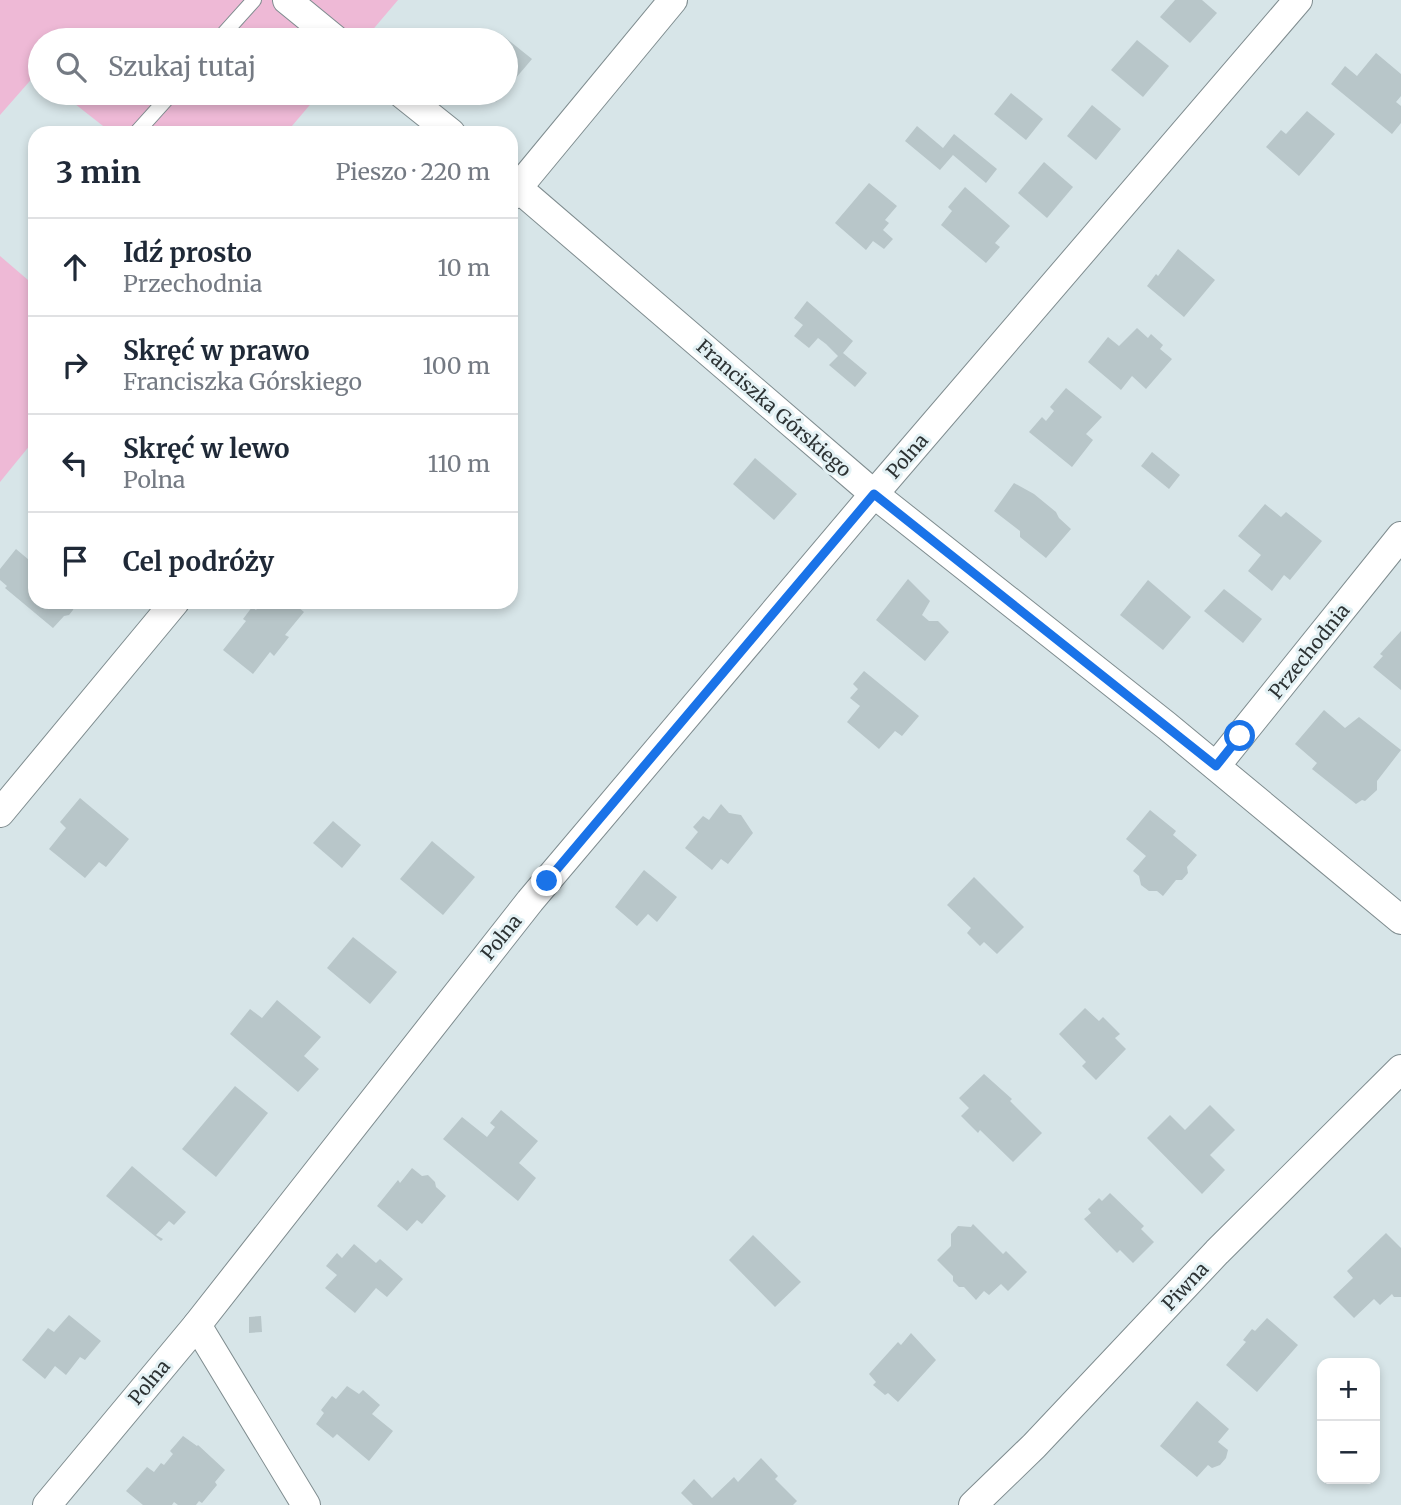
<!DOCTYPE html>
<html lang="pl">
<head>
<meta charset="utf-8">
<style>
  body { margin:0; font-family:Merriweather,serif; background:#f2f2f3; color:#1f2937 }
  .controls { position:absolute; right:21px; bottom:21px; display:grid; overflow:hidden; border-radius:14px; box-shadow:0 4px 10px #0003 }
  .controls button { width:63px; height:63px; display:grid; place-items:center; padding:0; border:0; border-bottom:2px solid #e0e1e3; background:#fff; color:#1f2937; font:35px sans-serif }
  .stop { position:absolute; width:21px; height:21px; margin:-16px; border:5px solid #1a73e8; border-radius:50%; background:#fff }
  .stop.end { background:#1a73e8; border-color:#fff; box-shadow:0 2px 7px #0008 }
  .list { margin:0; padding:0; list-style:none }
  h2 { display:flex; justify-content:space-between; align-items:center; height:91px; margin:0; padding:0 28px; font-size:30px }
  h2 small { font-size:23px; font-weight:400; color:#747a83 }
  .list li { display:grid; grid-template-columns:46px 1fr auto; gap:21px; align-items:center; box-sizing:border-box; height:98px; padding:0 28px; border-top:2px solid #e0e1e3 }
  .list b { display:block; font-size:26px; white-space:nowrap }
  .list p { margin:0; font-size:23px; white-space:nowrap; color:#747a83 }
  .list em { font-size:23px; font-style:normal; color:#747a83 }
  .icon { flex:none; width:38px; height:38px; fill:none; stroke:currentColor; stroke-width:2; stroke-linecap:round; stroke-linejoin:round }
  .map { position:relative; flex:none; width:1401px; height:1505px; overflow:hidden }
  .search { position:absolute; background:#fff; box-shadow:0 4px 10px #0003; left:28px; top:28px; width:490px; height:77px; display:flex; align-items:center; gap:18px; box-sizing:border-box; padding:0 24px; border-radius:38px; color:#747a83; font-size:26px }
  .panel { position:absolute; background:#fff; box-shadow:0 4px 10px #0003; left:28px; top:126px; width:490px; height:483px; border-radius:21px }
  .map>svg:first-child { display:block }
</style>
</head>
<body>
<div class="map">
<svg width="1401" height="1505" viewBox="0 0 1401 1505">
  <rect width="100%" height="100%" fill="#d7e5e8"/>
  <g fill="#eeb9d6">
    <polygon points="0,0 398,0 364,40 40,40 40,77 36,74 0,115"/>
    <polygon points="61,93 320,93 286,133 112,133"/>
    <polygon points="0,256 35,286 35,439 0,482"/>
  </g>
  <g fill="#b8c6c9">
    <polygon points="1175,0 1202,0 1217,13 1190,43 1160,17"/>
    <polygon points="501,34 532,59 515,79 513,77 506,85 506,40 496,40"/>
    <polygon points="1137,40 1169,66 1143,97 1111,70"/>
    <polygon points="1376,53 1401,74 1401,96 1396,102 1401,106 1401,123 1392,134 1331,84 1345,66 1357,76"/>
    <polygon points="485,93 503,93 496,102"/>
    <polygon points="1011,93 1043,119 1026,140 994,114"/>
    <polygon points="1092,105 1121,129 1096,160 1067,136"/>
    <polygon points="1307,111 1335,134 1299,176 1266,147 1281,130 1286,134"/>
    <polygon points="917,126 943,148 954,134 997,169 986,183 953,155 940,170 905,141"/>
    <polygon points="1044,162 1073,187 1047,218 1018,193"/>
    <polygon points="869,183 897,206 885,220 889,223 883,230 893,239 884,249 873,241 866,250 835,223"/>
    <polygon points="965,187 1010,226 995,243 1000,247 986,263 941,225 952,211 948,207"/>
    <polygon points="1178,249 1215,280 1184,317 1147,286 1156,274 1158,276"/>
    <polygon points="807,301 853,341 843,353 867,373 855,387 829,365 838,356 826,344 818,338 809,348 794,336 803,325 794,318"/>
    <polygon points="1137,328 1148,338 1151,334 1163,345 1160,349 1172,359 1146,389 1132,376 1121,390 1088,362 1108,337 1119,346"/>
    <polygon points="1066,388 1102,417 1086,434 1093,440 1072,467 1029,432 1042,417 1046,421 1054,411 1050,407"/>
    <polygon points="1152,452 1180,475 1169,489 1141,466"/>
    <polygon points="755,458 797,494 774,520 733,484"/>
    <polygon points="1014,483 1034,494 1056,512 1059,518 1071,529 1046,558 1020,537 1020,531 994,511"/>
    <polygon points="1265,504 1281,517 1286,512 1322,541 1290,580 1284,575 1272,591 1248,571 1261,555 1238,536"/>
    <polygon points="16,549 29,560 35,552 35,602 75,602 73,610 69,615 64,616 53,628 5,588 7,586 0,580 0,569"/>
    <polygon points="908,579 930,601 922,615 929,621 938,621 949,632 925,661 876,620"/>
    <polygon points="1148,580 1191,617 1163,650 1120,615"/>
    <polygon points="1224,589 1262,619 1243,643 1204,611"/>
    <polygon points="262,602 292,602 304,612 285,635 289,637 274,656 270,652 253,674 223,650 246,621 243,619 252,607 256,610"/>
    <polygon points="1401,631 1401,690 1373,667 1383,656 1380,654"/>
    <polygon points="864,671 919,716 902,736 895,731 879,749 847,722 860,706 850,698 858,689 853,684"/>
    <polygon points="1324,710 1345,728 1359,717 1401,750 1377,781 1377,790 1365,801 1362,800 1356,804 1312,769 1317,763 1295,744"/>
    <polygon points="80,798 129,839 106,867 99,862 85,878 49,849 66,828 60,822"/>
    <polygon points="721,804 729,813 741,815 753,833 728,864 721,859 712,870 685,848 698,832 693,827 703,816 709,820"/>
    <polygon points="1150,810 1176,831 1173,835 1197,855 1187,867 1188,873 1182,880 1176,880 1163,896 1157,891 1149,891 1141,885 1139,876 1133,871 1146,856 1126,839"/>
    <polygon points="333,821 361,845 342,868 313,843"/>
    <polygon points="432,841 475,877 443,915 400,879"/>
    <polygon points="644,870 677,897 657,922 648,914 637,926 615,907"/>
    <polygon points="974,877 1024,927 997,954 984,942 980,946 967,933 971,928 947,905"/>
    <polygon points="353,937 397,972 370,1004 327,968"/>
    <polygon points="277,1000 321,1037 304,1056 319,1069 298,1092 230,1034 250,1009 262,1018"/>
    <polygon points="1085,1008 1099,1021 1103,1017 1120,1034 1115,1038 1126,1049 1096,1080 1082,1066 1086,1062 1059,1034"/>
    <polygon points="984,1074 1012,1099 1010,1101 1042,1133 1013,1162 980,1130 978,1133 961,1116 969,1108 959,1098"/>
    <polygon points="235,1086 268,1113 216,1177 182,1149"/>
    <polygon points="1210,1105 1235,1130 1210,1155 1225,1170 1202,1194 1147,1138 1170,1115 1185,1130"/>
    <polygon points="501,1110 538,1141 519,1163 536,1178 518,1201 443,1139 462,1117 487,1137 495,1127 490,1123"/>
    <polygon points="132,1166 186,1212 174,1225 169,1221 156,1235 163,1239 161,1241 106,1196"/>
    <polygon points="412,1168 422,1176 428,1175 435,1182 436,1187 446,1196 422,1224 417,1220 407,1231 377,1206 398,1180 400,1183"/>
    <polygon points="1110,1193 1144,1226 1141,1229 1154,1242 1133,1263 1120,1250 1117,1253 1084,1219 1091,1213 1088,1209 1099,1198 1102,1201"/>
    <polygon points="973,1224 1003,1254 1006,1251 1027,1272 1008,1291 1001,1284 989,1295 984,1291 976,1300 964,1287 959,1287 953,1281 953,1276 937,1260 951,1246 951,1234 958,1226 971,1227"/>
    <polygon points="1386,1233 1401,1248 1401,1297 1394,1297 1392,1294 1380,1305 1374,1299 1354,1318 1333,1297 1353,1278 1347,1271"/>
    <polygon points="753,1235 801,1282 775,1307 729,1260"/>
    <polygon points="354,1244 376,1263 380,1259 403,1279 387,1297 376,1288 355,1313 325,1288 337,1275 326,1266 337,1253 342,1258"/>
    <polygon points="69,1315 101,1341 85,1360 80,1357 66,1375 55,1366 45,1379 22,1360 48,1328 54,1332"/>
    <polygon points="261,1316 262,1332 249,1333 249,1317"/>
    <polygon points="1267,1318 1298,1345 1257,1392 1226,1365 1246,1342 1243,1340 1252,1329 1255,1331"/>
    <polygon points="911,1333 936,1360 898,1402 888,1393 885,1395 873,1385 876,1382 869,1374 898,1342 901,1345"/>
    <polygon points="347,1386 359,1394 363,1390 380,1405 372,1414 393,1431 369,1461 337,1434 333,1438 316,1424 324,1413 321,1410 332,1396 336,1399"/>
    <polygon points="1197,1401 1229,1429 1218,1442 1228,1450 1226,1458 1220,1465 1212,1468 1208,1465 1197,1477 1160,1446"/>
    <polygon points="183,1436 197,1446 198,1445 225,1470 215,1482 217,1485 202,1503 199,1501 196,1505 178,1505 174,1502 172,1505 143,1505 126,1491 147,1467 154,1472 161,1463 164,1465 173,1454 170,1451"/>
    <polygon points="761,1458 778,1476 775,1479 797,1501 793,1505 693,1505 681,1493 694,1479 712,1498 734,1477 738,1482"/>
  </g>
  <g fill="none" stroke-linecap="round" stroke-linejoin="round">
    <defs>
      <g id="service">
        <polyline points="218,40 254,0"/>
        <polyline points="136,133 172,93"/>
      </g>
      <g id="minor">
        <polyline points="287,0 336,40"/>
        <polyline points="401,93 451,133"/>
        <polyline points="511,182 874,494 1167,726 1401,920"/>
        <polyline points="511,196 673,0"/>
        <polyline points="1216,766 1401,536"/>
        <polyline points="0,813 175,602"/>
        <polyline points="197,1325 306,1505"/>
        <polyline points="47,1505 197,1325 530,901 874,494 1298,0"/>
        <polyline points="973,1505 1034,1446 1217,1252 1401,1069"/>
      </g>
    </defs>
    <use href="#service" stroke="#7f8c8f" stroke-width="16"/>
    <use href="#minor" stroke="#7f8c8f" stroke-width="30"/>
    <use href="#service" stroke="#fff" stroke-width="14"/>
    <use href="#minor" stroke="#fff" stroke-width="28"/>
  </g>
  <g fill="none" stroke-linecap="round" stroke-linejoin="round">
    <polyline stroke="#1a73e8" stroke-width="9" points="547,881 874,494 1216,766 1240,736"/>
  </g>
  <g text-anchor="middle" stroke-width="6" stroke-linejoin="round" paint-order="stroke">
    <g font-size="19" fill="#2d3334" stroke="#e4f2f5">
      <text transform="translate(774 408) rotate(41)" y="7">Franciszka Górskiego</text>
      <text transform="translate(907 456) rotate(-49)" y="7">Polna</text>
      <text transform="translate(1309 651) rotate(-51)" y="7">Przechodnia</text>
      <text transform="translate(501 937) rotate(-51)" y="7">Polna</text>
      <text transform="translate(1185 1286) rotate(-47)" y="7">Piwna</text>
      <text transform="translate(149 1382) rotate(-50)" y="7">Polna</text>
    </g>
  </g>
</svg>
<div class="controls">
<button>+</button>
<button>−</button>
</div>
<div class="stop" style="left:1240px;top:736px"></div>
<div class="stop end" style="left:547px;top:881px"></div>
<div class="search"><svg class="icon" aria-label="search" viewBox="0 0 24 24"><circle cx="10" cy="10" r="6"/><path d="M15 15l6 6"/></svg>Szukaj tutaj</div>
<section class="panel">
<h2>3 min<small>Pieszo · 220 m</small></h2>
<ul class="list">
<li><svg class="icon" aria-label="ahead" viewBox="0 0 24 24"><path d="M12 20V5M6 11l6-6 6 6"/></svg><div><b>Idź prosto</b><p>Przechodnia</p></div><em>10 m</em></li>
<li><svg class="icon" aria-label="right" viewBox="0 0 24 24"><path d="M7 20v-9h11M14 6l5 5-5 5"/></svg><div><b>Skręć w prawo</b><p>Franciszka Górskiego</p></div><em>100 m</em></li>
<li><svg class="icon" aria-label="left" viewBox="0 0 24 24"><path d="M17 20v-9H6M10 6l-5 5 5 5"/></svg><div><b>Skręć w lewo</b><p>Polna</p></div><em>110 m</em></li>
<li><svg class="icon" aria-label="arrive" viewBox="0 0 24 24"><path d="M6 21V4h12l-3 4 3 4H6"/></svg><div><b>Cel podróży</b></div></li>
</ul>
</section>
</div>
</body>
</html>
